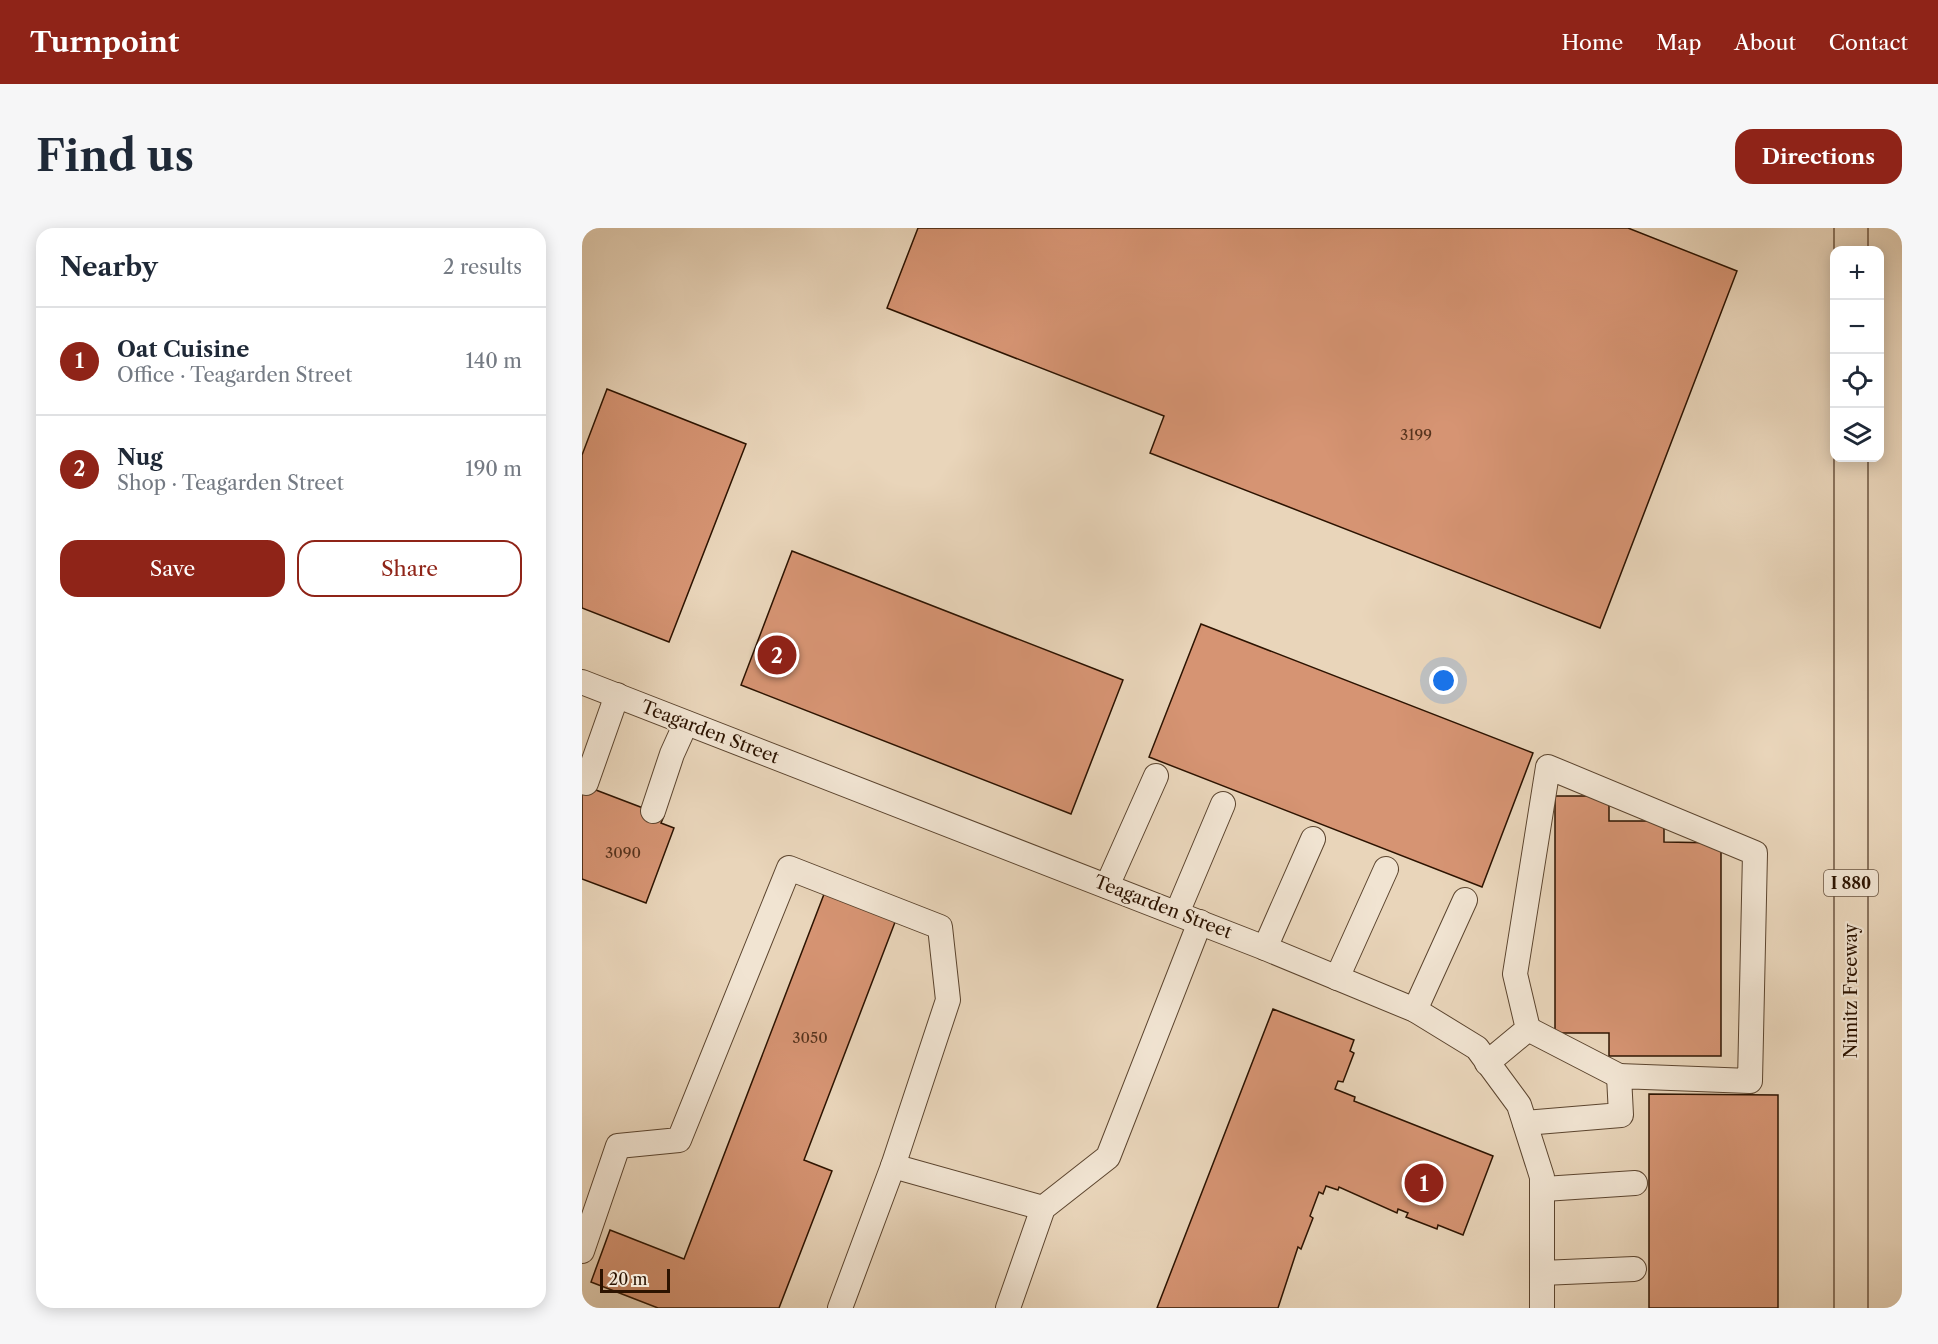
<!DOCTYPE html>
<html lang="en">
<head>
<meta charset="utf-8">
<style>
  body { margin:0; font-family:"Libre Caslon Text",serif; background:#f6f6f7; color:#1f2937 }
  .controls { position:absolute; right:18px; top:18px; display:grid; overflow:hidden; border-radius:12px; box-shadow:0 3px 15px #0003 }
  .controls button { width:54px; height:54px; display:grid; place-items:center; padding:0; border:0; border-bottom:2px solid #e0e1e3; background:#fff; color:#1f2937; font:30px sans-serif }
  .scale { position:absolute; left:18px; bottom:15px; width:70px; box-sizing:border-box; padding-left:6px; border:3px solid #2c1300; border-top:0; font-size:16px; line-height:21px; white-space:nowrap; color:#2c1300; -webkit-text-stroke:4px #f1e4d2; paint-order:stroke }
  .you { position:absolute; left:862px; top:453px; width:21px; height:21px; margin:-15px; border:4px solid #fff; border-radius:50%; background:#1a73e8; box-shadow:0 0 0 9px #1a73e833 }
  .badge { display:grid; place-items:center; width:39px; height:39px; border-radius:50%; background:#8f2418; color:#fff; font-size:20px; font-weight:700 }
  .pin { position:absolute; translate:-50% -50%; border:3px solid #fff; box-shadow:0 2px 6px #0006 }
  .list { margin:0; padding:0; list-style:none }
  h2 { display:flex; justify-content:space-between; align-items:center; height:78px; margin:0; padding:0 24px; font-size:26px }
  h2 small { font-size:20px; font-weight:400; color:#747a83 }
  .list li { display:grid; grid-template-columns:39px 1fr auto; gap:18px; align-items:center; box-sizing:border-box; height:108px; padding:0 24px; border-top:2px solid #e0e1e3 }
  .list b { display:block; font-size:22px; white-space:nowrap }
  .list p { margin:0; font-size:20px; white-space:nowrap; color:#747a83 }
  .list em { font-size:20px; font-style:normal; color:#747a83 }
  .actions { display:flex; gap:12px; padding:18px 24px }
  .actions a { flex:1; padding:14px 0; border:2px solid #8f2418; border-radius:18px; text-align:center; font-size:21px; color:#8f2418 }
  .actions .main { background:#8f2418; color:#fff }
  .icon { flex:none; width:33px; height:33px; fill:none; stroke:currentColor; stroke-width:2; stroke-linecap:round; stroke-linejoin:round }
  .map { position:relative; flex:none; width:1320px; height:1080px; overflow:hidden; border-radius:18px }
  header { display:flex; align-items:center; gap:36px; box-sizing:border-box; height:84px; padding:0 30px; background:#8f2418; color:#fff }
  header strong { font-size:28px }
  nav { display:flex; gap:33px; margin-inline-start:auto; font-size:21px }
  .intro { display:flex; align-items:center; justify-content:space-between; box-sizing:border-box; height:144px; padding:0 36px }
  h1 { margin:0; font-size:42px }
  .button { padding:15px 27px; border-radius:18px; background:#8f2418; color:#fff; font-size:21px; font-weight:700 }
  main { display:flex; gap:36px; padding:0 36px }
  aside { flex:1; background:#fff; border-radius:18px; box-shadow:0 3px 15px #0003 }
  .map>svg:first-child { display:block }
</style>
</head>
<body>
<header>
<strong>Turnpoint</strong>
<nav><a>Home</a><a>Map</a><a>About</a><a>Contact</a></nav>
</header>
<div class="intro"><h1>Find us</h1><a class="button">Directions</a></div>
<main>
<aside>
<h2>Nearby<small>2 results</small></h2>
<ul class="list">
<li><span class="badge">1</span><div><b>Oat Cuisine</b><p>Office · Teagarden Street</p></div><em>140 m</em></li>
<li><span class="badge">2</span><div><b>Nug</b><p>Shop · Teagarden Street</p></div><em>190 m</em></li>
</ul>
<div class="actions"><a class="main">Save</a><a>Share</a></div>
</aside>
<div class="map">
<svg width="1320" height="1080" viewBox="0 0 1320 1080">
  <rect width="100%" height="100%" fill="#e9d5ba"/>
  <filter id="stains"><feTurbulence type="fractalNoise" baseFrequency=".00333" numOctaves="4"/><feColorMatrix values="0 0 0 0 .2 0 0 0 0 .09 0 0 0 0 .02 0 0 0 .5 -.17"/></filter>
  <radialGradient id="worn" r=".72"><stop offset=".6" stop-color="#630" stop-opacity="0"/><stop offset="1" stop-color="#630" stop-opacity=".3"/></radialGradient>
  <g fill="#d69473" stroke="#2c1300" stroke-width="1.5">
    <polygon points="336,0 1046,0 1155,43 1018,400 568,225 582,188 305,80"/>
    <polygon points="25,161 164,216 87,414 0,380 0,227"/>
    <polygon points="210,323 541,452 489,586 159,457"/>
    <polygon points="619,396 951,525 900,659 567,529"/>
    <polygon points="6,559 82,588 79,595 92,600 64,675 0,651 0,564"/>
    <polygon points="973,568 1027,568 1027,593 1082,593 1082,614 1139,615 1139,828 1027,828 1027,805 973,805"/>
    <polygon points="244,661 315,689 222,932 250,943 197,1080 76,1080 9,1054 28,1002 102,1031"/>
    <polygon points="691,781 772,812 768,823 772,825 761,854 756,853 753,861 773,869 772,873 911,928 881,1007 856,997 855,1001 824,989 826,985 816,981 815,985 757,959 756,962 744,958 741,966 737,964 728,988 731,990 719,1021 716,1019 696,1080 575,1080"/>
    <polygon points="1067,866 1196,867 1196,1080 1067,1080"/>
  </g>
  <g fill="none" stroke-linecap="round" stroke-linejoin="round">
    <defs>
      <g id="minor">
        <polyline points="0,454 683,720 833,782 895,820 937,877 960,949 960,1080"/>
        <polyline points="4,555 35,467"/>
        <polyline points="71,583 90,526 104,495"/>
        <polyline points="525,658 574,548"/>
        <polyline points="595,685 641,576"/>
        <polyline points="683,720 731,611"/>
        <polyline points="755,750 804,641"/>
        <polyline points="833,782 883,672"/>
        <polyline points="946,801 1037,848"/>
        <polyline points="905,835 946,801 933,746 966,539 1173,625 1168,853 1037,848 1039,887 943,895"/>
        <polyline points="962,961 1053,955"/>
        <polyline points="0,1023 36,918 97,912 207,640 358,699 366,772 311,938 461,980"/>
        <polyline points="960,1045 1052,1041"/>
        <polyline points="258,1080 311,938"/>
        <polyline points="426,1080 461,980 526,929 618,694"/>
      </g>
      <g id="highway">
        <polyline points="1269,22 1269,0"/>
        <polyline points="1269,1080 1269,230"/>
      </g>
    </defs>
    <use href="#minor" stroke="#5b442e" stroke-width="26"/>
    <use href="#highway" stroke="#2c1300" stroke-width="35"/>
    <use href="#minor" stroke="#f1e4d2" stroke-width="24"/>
    <use href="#highway" stroke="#e9d5ba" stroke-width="33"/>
  </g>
  <g text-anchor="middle" stroke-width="4.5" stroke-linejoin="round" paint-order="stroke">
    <g font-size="15" fill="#56331d">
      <text x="834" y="212">3199</text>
      <text x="41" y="630">3090</text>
      <text x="228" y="815">3050</text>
    </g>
    <rect fill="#f1e4d2" stroke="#67523f" stroke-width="1.5" x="1242" y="642" width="54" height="26" rx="4.5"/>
    <g font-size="16" font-weight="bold" fill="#2c1300">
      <text x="1269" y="661">I 880</text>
    </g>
    <g font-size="18" fill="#2c1300" stroke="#f1e4d2">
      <text transform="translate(128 504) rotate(21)" y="6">Teagarden Street</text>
      <text transform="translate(581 679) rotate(21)" y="6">Teagarden Street</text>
      <text transform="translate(1269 763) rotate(-90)" y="6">Nimitz Freeway</text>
    </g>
  </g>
  <rect width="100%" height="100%" filter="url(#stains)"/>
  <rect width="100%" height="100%" fill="url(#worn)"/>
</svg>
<div class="controls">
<button>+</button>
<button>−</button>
<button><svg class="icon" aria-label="locate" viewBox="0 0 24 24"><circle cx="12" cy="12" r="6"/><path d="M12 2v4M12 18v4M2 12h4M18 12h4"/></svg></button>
<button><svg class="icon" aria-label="layers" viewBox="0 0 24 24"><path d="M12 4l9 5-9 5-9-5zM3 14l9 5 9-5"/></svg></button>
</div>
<div class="scale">20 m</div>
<div class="you"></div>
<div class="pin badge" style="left:842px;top:955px">1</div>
<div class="pin badge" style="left:195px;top:427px">2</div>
</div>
</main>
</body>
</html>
